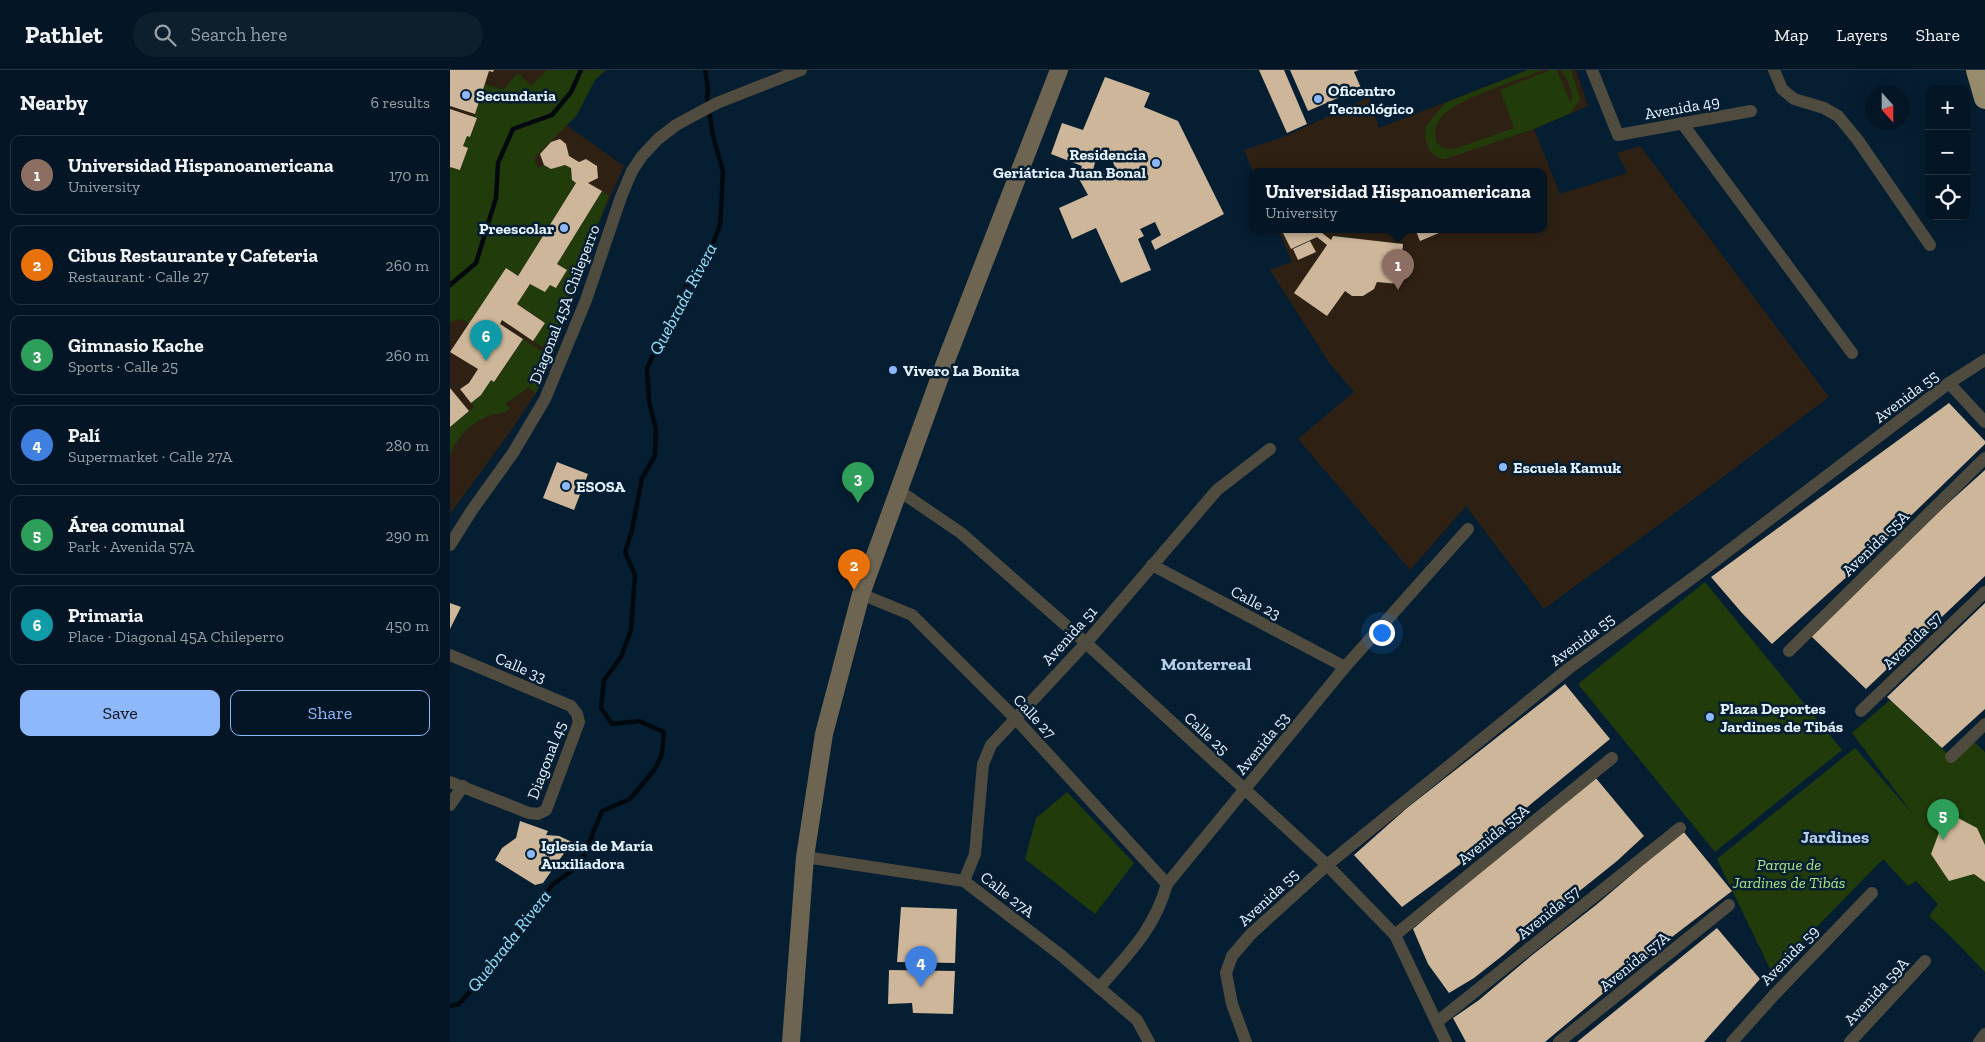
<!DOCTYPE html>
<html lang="en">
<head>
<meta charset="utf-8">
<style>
  body { margin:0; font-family:"Zilla Slab",serif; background:#0d1f2d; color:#f1f3f6 }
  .controls { position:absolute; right:15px; top:15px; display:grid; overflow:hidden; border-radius:10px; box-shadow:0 5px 20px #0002 }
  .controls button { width:45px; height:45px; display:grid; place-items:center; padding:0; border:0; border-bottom:1px solid #253542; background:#041625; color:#f1f3f6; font:25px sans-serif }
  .compass { position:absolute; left:1415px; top:15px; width:45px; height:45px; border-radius:50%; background:#041625; box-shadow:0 5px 20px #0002; rotate:159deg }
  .you { position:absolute; left:931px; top:562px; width:18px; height:18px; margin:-12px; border:4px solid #fff; border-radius:50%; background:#1a73e8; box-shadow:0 0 0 8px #1a73e833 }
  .badge { display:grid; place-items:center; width:32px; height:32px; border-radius:50%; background:#8db9fc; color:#fff; font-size:16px; font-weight:700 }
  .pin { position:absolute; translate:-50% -41px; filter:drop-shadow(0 1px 2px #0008) }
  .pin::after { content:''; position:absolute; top:26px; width:18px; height:15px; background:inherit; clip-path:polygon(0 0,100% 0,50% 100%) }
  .popup { position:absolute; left:799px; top:98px; width:298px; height:65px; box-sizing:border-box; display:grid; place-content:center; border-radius:10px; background:#041625; filter:drop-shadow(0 1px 4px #0005); font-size:16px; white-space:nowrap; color:#979fa7 }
  .popup b { font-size:19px; color:#f1f3f6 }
  .popup::after { content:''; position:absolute; left:50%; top:100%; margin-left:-10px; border:10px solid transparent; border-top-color:#041625 }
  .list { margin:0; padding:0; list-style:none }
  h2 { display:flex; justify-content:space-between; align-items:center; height:65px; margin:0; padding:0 20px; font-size:21px }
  h2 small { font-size:16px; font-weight:400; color:#979fa7 }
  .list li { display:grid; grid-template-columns:32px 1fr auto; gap:15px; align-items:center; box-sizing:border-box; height:80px; margin:0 10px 10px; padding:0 10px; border:1px solid #253542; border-radius:10px }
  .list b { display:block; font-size:19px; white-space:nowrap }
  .list p { margin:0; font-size:16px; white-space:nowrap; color:#979fa7 }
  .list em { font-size:16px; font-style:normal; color:#979fa7 }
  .actions { display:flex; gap:10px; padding:15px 20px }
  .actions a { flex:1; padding:11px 0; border:1px solid #8db9fc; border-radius:10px; text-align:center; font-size:18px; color:#8db9fc }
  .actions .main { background:#8db9fc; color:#111 }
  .icon { flex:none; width:28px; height:28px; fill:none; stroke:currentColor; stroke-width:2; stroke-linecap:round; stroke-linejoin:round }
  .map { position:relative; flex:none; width:1535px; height:972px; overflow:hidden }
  header { display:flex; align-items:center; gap:30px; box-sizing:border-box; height:70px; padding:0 25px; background:#041625; border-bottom:1px solid #253542 }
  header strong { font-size:24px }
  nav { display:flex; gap:28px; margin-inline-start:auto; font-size:18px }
  .search { width:350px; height:45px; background:#0d1f2d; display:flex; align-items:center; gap:12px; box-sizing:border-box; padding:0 18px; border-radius:28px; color:#979fa7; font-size:19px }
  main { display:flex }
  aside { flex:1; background:#041625 }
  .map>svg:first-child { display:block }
</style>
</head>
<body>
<header>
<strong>Pathlet</strong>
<div class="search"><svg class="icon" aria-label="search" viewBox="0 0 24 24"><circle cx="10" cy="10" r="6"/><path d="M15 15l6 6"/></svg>Search here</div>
<nav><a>Map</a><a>Layers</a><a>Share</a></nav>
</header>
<main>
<aside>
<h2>Nearby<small>6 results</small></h2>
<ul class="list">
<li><span class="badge" style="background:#8d6e63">1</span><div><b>Universidad Hispanoamericana</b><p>University</p></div><em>170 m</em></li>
<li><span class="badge" style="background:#e8710a">2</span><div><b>Cibus Restaurante y Cafeteria</b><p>Restaurant · Calle 27</p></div><em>260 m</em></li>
<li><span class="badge" style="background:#2e9e5b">3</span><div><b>Gimnasio Kache</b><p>Sports · Calle 25</p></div><em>260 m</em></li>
<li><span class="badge" style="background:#3f7fe0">4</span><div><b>Palí</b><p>Supermarket · Calle 27A</p></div><em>280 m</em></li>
<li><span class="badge" style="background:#2e9e5b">5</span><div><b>Área comunal</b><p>Park · Avenida 57A</p></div><em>290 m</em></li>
<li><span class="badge" style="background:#0f9aa8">6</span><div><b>Primaria</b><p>Place · Diagonal 45A Chileperro</p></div><em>450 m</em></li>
</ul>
<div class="actions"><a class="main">Save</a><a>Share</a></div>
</aside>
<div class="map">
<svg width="1535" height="972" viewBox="0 0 1535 972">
  <rect width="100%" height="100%" fill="#061e31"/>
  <g fill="#2e2114">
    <polygon points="0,0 131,0 102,45 174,96 147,157 131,208 103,286 86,323 58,365 0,444"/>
    <polygon points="1078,0 1126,0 1138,36 1084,59 1110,124 1177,103 1167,83 1190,76 1379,327 1248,426 1094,539 1016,436 960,500 848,369 904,322 880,294 820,200 842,192 828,159 1093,159 1093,101 803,101 794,80 836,66 919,27 929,58"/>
  </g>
  <g fill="#213b0b">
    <polygon points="97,0 156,0 145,10 127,45 84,88 88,98 94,95 101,99 115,95 121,98 122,110 126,113 68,206 56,198 19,254 12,249 0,252 0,97 11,100 18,78 13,76 17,66 21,67 27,48 24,47 35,14 53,20 68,3 81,16"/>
    <path d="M 1078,0 L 1093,0 C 1071,9 1009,29 994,44 C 987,51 982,63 987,72 C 991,80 1000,79 1007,78 L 1064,58 L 1050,20 L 1100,0 L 1107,0 L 1121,34 C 1124,23 1118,10 1111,0 L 1121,0 L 1130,29 L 1121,43 L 1084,59 L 995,89 C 978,86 974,72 976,56 L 995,33 Z"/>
    <polygon points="152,121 159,126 147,157 131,208 104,284 83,271 95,252 67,234 80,214 100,215 106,218 117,200 107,194"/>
    <path d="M 73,269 L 102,288 L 86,323 L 78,318 L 55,334 L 60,338 C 55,344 49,343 42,345 C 22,351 5,367 0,388 L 0,357 L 24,337 L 21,333 L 31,325 L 41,310 L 45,312 Z"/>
    <polygon points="1255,512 1392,680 1265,782 1128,614"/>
    <polygon points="1440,630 1501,687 1520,668 1535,682 1535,902 1504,870 1479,846 1488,834 1466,811 1458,816 1433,789 1322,903 1267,789 1405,678 1462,743 1402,663"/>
    <polygon points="617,722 684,793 645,844 575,789 586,748"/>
  </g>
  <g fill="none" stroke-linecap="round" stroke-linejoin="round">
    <g stroke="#01090e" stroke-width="4.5">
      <polyline points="0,215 26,193 46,128 48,93 63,59 102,45 121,22 131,0"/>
      <polyline points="0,936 9,934 31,909 47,886 65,869 102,815 130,795 152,741 180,729 205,699 212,684 214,662 189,651 162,654 151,638 154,610 171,587 181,560 185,505 175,482 182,460 192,408 205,386 206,360 199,331 197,298 240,208 259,184 270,155 273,101 263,66 257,28 258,18 255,0"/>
    </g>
  </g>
  <g fill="#cdb69a" fill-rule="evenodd">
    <polygon points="0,0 44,0 43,2 39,1 25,44 0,36"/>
    <polygon points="809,0 834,0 857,54 837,63"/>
    <polygon points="840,0 909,0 904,2 911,18 858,41"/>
    <path d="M 655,7 L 700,23 L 694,37 L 728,51 L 774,144 L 705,180 L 701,171 L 711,165 L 705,152 L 690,159 L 694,166 L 688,169 L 701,200 L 671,213 L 646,158 L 622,169 L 609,138 L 638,125 L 628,107 L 632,96 L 601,84 L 612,53 L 633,60 ZM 649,78 L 654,89 L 661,87 L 670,110 L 643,100 Z"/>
    <polygon points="0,39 27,48 20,67 17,66 13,76 18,78 10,100 0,97"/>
    <polygon points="110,69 116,74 119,86 129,92 136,89 147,96 148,108 138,113 152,121 107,194 117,200 106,218 100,215 95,222 80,214 67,234 95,253 83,271 52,250 50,254 73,269 44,312 41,310 31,325 21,333 10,319 19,313 28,299 0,282 56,198 68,206 126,113 122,110 121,98 115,95 101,99 94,95 90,84 101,72"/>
    <polygon points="831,159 857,159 858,161 867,159 881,170 883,166 953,174 949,214 927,212 924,219 913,226 902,226 895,221 877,246 844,223 877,175 867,167 841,179"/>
    <polygon points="965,159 988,159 989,163 970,171"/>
    <polygon points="860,171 866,182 848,190 843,179"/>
    <polygon points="0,318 19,341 0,357"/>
    <polygon points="1499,333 1535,371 1535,374 1410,495 1322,574 1292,543 1261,507"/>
    <polygon points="107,392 138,404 124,440 93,428"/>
    <polygon points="1535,400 1535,506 1416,619 1361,566 1495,436"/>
    <polygon points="0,533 11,537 0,559"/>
    <polygon points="1535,533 1535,639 1492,678 1437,627"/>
    <polygon points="1115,614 1160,669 1081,734 1031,779 952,837 904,785 957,738"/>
    <polygon points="1145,707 1194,766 1167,791 1102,843 1052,886 1024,908 999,923 978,894 963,859 1016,813"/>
    <polygon points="1508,748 1527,758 1535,775 1535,812 1524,804 1499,811 1481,784 1490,760"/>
    <polygon points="70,751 98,761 96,765 109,766 122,772 93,813 85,815 45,790 52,778 66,768"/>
    <polygon points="1233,761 1282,821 1205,880 1095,972 1016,972 1003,948 1029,930 1081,886 1146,835"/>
    <polygon points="451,837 507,839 505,893 447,892"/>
    <polygon points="1267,858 1310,909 1254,972 1127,972"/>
    <polygon points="439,900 505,901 503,944 463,943 462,933 438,934"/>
  </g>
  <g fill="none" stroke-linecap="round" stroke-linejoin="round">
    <g stroke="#504b3f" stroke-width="12">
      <polyline points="1142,0 1168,65 1301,41"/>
      <polyline points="1324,0 1332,19 1344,29 1374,38 1388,46 1407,69 1480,175"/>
      <polyline points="1232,53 1402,283"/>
      <polyline points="1499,313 1535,352"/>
      <polyline points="448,420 511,463 636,573 877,795 945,865 996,972"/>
      <polyline points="0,475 22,440 63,383 95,329 136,230 171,127 182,101 192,86 208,69 226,55 267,33 351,0"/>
      <polyline points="702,495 895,597"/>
      <polyline points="411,524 462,545 565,648 717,814"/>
      <polyline points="1339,581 1535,388"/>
      <polyline points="0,585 121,636 127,644 129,652 96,740 88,744 79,743 0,712"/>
      <polyline points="1411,641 1535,522"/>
      <polyline points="1501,687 1535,654"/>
      <polyline points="0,735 13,716"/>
      <polyline points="355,787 514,811 612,886 687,950 699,972"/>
      <polyline points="514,811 525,784 533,694 541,675 636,573 767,420 820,379"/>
      <polyline points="945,865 1162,688"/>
      <path d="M 649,918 C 679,883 704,860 717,814 L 895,597 L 1018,459"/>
      <polyline points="987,952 1230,758"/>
      <polyline points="796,972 782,934 776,903 782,886 801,864 877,795 1118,599 1244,507 1499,313 1535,290"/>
      <polyline points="1109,972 1279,835"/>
      <polyline points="1282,972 1324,925 1422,823"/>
      <polyline points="1400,972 1475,891"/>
      <polyline points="1529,972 1535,964"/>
    </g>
    <polyline stroke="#6d6551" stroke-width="18" points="341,972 355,787 374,664 411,524 495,293 609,0"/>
    <polyline stroke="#978c6c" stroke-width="22" points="1527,0 1535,28"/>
  </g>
  <g fill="#8db9fc" stroke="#061e31" stroke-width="2">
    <circle cx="16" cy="25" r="5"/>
    <circle cx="868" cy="29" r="5"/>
    <circle cx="706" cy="93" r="5"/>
    <circle cx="114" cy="158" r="5"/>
    <circle cx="443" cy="300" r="5"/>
    <circle cx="1053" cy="397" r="5"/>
    <circle cx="116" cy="416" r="5"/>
    <circle cx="1260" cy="647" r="5"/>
    <circle cx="81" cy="784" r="5"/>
  </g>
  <g text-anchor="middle" stroke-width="5" stroke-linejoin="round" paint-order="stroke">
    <g font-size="16" font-weight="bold" fill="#e3f2ff" stroke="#061e31" text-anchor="start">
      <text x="878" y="26">Oficentro<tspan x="878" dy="18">Tecnológico</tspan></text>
      <text x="26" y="31">Secundaria</text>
      <text x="696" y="90" text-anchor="end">Residencia<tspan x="696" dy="18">Geriátrica Juan Bonal</tspan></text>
      <text x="104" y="164" text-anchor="end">Preescolar</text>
      <text x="453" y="306">Vivero La Bonita</text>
      <text x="1063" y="403">Escuela Kamuk</text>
      <text x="126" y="422">ESOSA</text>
      <text x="1270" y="644">Plaza Deportes<tspan x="1270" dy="18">Jardines de Tibás</tspan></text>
      <text x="91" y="781">Iglesia de María<tspan x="91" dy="18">Auxiliadora</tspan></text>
    </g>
    <g font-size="16" fill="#e3f2ff" stroke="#061e31">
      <text transform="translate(1232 37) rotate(-10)" y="6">Avenida 49</text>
      <text transform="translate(114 234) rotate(-69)" y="6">Diagonal 45A Chileperro</text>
      <text transform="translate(1456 326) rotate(-37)" y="6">Avenida 55</text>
      <text transform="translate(1425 473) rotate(-44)" y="6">Avenida 55A</text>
      <text transform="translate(806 532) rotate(28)" y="6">Calle 23</text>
      <text transform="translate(619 565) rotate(-48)" y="6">Avenida 51</text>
      <text transform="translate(1132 569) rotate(-37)" y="6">Avenida 55</text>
      <text transform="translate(1462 570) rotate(-44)" y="6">Avenida 57</text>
      <text transform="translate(71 597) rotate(23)" y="6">Calle 33</text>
      <text transform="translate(585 646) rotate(47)" y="6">Calle 27</text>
      <text transform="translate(757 663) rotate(43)" y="6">Calle 25</text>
      <text transform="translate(812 673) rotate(-51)" y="6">Avenida 53</text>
      <text transform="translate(96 690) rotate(-69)" y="6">Diagonal 45</text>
      <text transform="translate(1043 764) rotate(-39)" y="6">Avenida 55A</text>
      <text transform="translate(558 824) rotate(38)" y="6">Calle 27A</text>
      <text transform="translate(818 827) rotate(-43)" y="6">Avenida 55</text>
      <text transform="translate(1098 842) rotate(-39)" y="6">Avenida 57</text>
      <text transform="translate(1339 885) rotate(-46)" y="6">Avenida 59</text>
      <text transform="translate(1184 891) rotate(-39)" y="6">Avenida 57A</text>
      <text transform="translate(1426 921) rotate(-47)" y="6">Avenida 59A</text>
    </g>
    <g font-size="16" font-style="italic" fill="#ace587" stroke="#061e31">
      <text x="1339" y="800">Parque de<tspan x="1339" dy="18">Jardines de Tibás</tspan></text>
    </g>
    <g font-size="18" font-style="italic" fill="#98e2fc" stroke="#061e31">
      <text transform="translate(233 229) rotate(-62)" y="6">Quebrada Rivera</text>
      <text transform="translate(59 871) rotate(-52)" y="6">Quebrada Rivera</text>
    </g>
    <g font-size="18" font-weight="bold" fill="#b3cfe9" stroke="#061e31">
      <text x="756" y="600">Monterreal</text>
      <text x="1385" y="773">Jardines</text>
    </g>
  </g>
</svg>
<div class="controls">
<button>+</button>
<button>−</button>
<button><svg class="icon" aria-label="locate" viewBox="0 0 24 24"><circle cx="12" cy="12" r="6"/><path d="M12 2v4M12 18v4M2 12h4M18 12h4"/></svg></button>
</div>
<svg class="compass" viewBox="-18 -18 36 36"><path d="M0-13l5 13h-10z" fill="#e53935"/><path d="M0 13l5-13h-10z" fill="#979fa7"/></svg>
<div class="you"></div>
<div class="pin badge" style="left:948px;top:220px;background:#8d6e63">1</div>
<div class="popup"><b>Universidad Hispanoamericana</b>University</div>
<div class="pin badge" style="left:404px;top:520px;background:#e8710a">2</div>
<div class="pin badge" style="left:408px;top:433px;background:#2e9e5b">3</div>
<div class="pin badge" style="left:471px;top:917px;background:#3f7fe0">4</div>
<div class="pin badge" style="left:1493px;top:770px;background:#2e9e5b">5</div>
<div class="pin badge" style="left:36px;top:291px;background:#0f9aa8">6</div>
</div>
</main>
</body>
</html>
